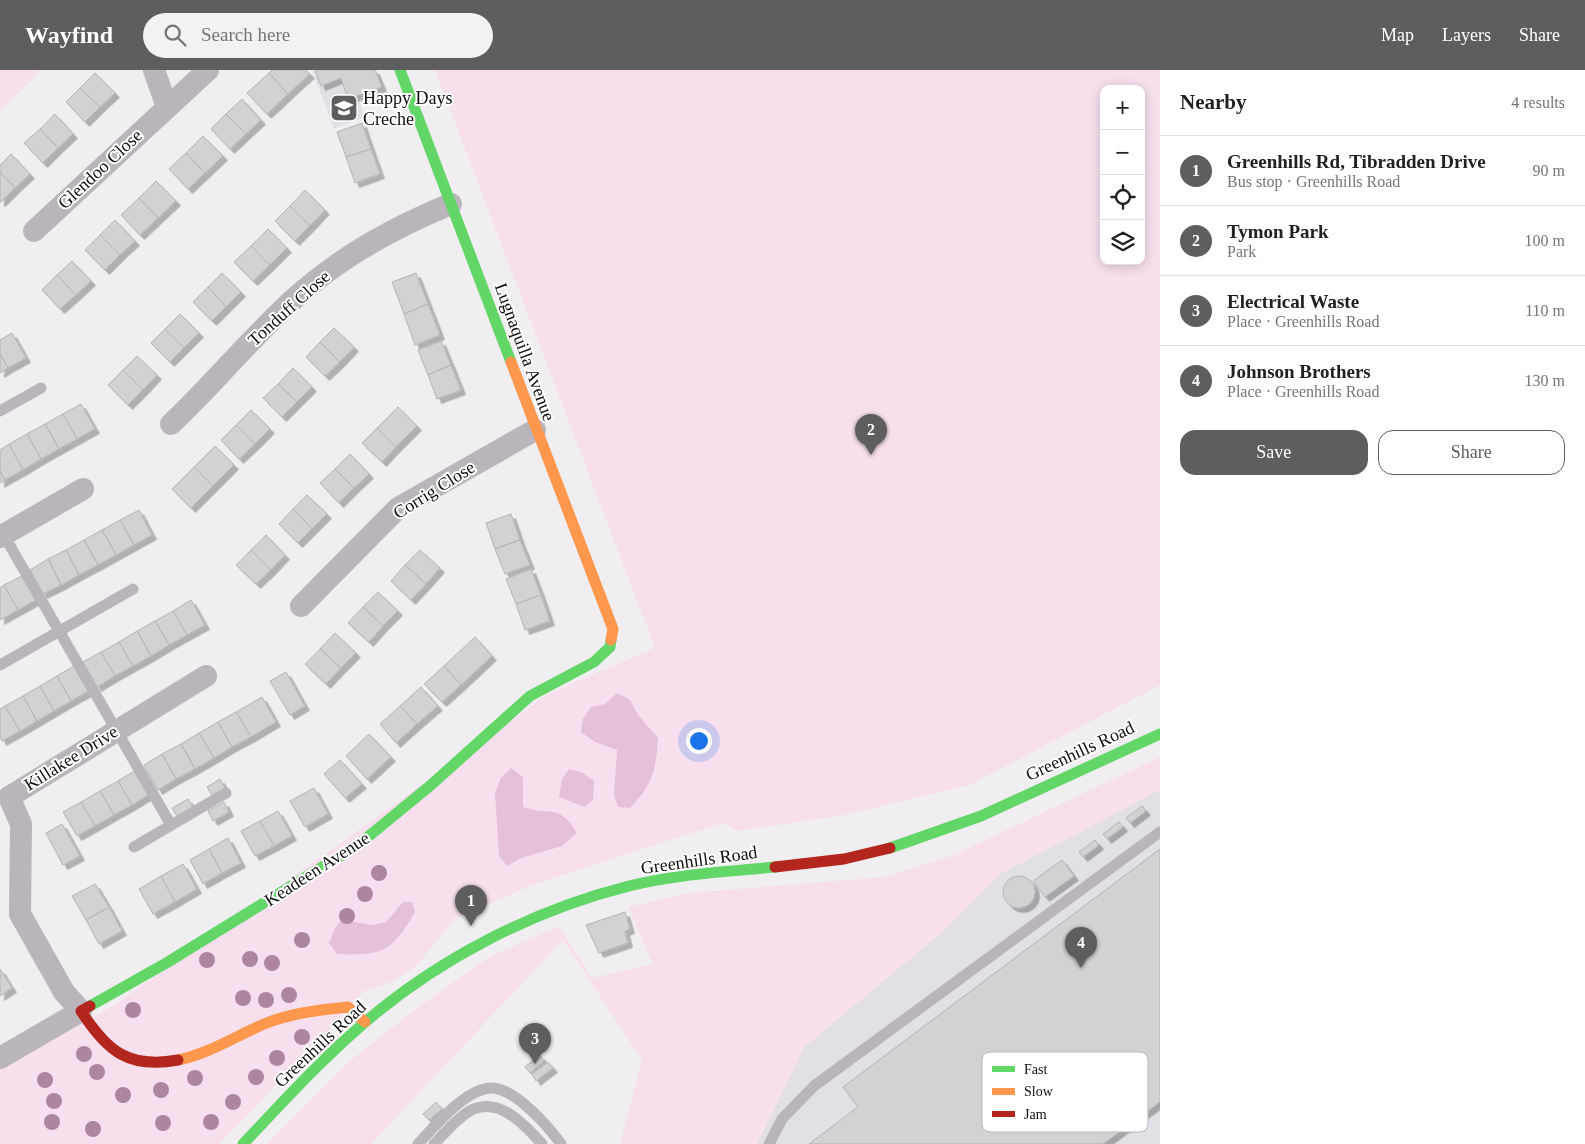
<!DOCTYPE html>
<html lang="en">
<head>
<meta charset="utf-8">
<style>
  body { margin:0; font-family:"Times New Roman",serif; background:#f2f2f2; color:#202124 }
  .controls { position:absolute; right:15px; top:15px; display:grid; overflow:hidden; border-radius:10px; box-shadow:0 2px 12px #0003 }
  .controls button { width:45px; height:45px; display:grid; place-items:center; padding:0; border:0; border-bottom:1px solid #e0e0e0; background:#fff; color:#202124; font:25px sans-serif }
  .you { position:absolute; left:698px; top:670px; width:18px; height:18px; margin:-12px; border:4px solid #fff; border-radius:50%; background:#1a73e8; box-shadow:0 0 0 8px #1a73e833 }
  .badge { display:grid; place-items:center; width:32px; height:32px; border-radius:50%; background:#5e5d5f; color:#fff; font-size:16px; font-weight:700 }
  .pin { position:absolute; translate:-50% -41px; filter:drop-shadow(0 1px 2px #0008) }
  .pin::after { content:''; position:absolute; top:26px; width:18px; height:15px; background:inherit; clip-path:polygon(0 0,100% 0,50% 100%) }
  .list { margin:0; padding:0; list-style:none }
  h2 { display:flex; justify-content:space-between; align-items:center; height:65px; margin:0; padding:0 20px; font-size:21px }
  h2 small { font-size:16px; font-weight:400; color:#757577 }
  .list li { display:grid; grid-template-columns:32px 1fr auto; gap:15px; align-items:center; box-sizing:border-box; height:70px; padding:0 20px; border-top:1px solid #e0e0e0 }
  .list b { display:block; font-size:19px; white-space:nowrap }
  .list p { margin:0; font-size:16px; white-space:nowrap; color:#757577 }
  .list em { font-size:16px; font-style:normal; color:#757577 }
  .actions { display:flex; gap:10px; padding:15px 20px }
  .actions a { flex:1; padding:11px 0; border:1px solid #5e5d5f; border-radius:15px; text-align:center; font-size:18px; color:#5e5d5f }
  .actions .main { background:#5e5d5f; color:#fff }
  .icon { flex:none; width:28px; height:28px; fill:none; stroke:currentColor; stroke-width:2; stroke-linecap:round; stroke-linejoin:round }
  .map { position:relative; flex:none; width:1160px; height:1074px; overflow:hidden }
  header { display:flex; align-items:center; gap:30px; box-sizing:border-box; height:70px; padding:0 25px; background:#5e5d5f; color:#fff }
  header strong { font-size:24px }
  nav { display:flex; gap:28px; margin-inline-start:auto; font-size:18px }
  .search { width:350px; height:45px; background:#f2f2f2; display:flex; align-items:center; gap:12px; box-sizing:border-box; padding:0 18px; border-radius:28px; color:#757577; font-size:19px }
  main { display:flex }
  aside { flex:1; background:#fff }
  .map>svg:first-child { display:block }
</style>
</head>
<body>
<header>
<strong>Wayfind</strong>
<div class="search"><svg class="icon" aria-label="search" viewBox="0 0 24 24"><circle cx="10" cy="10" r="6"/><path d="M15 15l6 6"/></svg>Search here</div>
<nav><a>Map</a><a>Layers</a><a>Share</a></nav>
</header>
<main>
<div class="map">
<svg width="1160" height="1074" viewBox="0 0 1160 1074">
  <defs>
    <filter id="shadow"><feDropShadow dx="4.5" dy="4.5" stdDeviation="0" flood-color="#0004"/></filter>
  </defs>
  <rect width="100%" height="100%" fill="#f0eef1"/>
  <g fill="#e3dfe7">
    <polygon points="312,0 377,0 383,18 358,28 365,47 334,59"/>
    <polygon points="1160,720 1160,1074 757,1074 804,977 942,862 1000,804"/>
  </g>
  <g fill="#f7dfed" fill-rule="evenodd">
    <polygon points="0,0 37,0 38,4 0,41"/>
    <path d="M 435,0 L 1160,0 L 1160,615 L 969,715 L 844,745 L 738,761 L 723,753 L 535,814 L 456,848 L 414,898 L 391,912 L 364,921 L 329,961 L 219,1074 L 0,1074 L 0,1000 L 116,934 L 548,624 L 655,578 ZM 1104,19 L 1141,19 L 1141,191 L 1104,191 Z"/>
    <polygon points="1160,687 1160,720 1000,804 942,862 804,977 757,1074 620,1074 642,990 563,870 371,1074 267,1074 351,990 413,941 488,888 559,856 592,908 653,894 628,837 689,823 886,807 954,785"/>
  </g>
  <g fill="#e5c1d6">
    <path d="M 617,623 L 630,630 L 638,645 L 658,668 C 656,699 653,715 630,738 L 618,737 L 614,725 L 617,680 L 595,672 L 581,662 L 583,649 L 591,637 L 605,634 Z"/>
    <path d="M 511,698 L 523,707 L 523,737 C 552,747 558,732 577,763 L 562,776 L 521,788 L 507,796 L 499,786 L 495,723 L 501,708 Z"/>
    <polygon points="569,699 581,702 594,711 593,730 584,737 559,727 562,709"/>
    <path d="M 403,832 L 412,832 L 415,842 C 392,882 382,886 337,884 L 329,873 L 334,860 L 341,850 L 373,855 L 386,852 Z"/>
  </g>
  <g fill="#d2d1d3" stroke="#b4b3b6" filter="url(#shadow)">
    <polygon points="272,0 306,0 310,4 288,24 269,3"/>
    <polygon points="315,0 375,0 382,17 348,29 341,8 321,16"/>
    <polygon points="95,3 115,23 100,37 80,18"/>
    <polygon points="269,3 288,24 267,44 247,23"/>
    <polygon points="80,18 100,37 85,52 66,32"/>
    <polygon points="242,29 261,50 246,64 226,44"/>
    <polygon points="55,44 73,64 58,78 40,59"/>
    <polygon points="226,44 246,64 230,79 211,59"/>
    <polygon points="362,53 371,79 346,87 337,62"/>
    <polygon points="40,59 58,78 43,93 24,73"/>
    <polygon points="203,66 223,86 205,103 186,83"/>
    <polygon points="371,79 380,104 355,113 346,87"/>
    <polygon points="186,83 205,103 188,119 169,99"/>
    <polygon points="11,84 30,104 15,118 0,102 0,95"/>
    <polygon points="0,102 15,118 1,132 0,132"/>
    <polygon points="156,111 176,131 158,148 139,128"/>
    <polygon points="305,120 325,140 310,156 290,136"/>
    <polygon points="139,128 158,148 140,165 121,145"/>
    <polygon points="290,136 310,156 295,171 275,151"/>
    <polygon points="115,150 135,171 120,185 100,165"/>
    <polygon points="268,159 287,178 270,195 251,176"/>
    <polygon points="100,165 120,185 105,200 85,180"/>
    <polygon points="251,176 270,195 253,211 234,192"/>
    <polygon points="72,191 91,211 76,225 57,205"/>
    <polygon points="222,203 241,222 226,237 208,217"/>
    <polygon points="416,203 428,234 404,244 392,212"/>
    <polygon points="57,205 76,225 60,239 42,220"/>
    <polygon points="208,217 226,237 212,251 193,232"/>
    <polygon points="428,234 440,265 415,275 404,244"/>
    <polygon points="180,244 199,263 184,278 165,259"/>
    <polygon points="334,258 354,277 340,292 320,272"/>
    <polygon points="165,259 184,278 170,292 151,273"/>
    <polygon points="12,263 26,288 8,298 0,284 0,270"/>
    <polygon points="441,271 451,295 428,305 418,280"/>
    <polygon points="320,272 340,292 325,306 306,287"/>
    <polygon points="0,284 8,298 0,303"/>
    <polygon points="137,286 157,305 143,320 123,300"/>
    <polygon points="451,295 461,320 437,329 428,305"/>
    <polygon points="293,298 312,317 297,332 278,314"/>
    <polygon points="123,300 143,320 128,335 108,315"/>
    <polygon points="278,314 297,332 282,347 263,328"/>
    <polygon points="81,334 95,359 77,369 63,344"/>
    <polygon points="398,337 417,356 396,377 377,358"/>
    <polygon points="251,340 270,359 255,374 236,355"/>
    <polygon points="63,344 77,369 59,379 45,354"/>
    <polygon points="45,354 59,379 41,389 27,364"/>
    <polygon points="236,355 255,374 239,389 221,370"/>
    <polygon points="377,358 396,377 382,392 362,373"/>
    <polygon points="27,364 41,389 23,400 9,374"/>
    <polygon points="9,374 23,400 5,410 0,401 0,380"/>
    <polygon points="215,376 234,395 213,416 194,397"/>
    <polygon points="350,384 369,404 354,418 335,399"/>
    <polygon points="194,397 213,416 191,438 172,419"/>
    <polygon points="335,399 354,418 339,433 320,413"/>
    <polygon points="0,401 5,410 0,413"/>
    <polygon points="307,425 327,444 312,459 293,439"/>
    <polygon points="293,439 312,459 298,473 279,454"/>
    <polygon points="139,440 152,465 134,475 120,450"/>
    <polygon points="511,444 520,470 495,479 486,453"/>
    <polygon points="120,450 134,475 116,485 102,460"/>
    <polygon points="102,460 116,485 98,495 84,470"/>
    <polygon points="266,465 285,485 271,500 251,480"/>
    <polygon points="84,470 98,495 79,505 66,480"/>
    <polygon points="520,470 530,495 505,504 495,479"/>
    <polygon points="66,480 79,505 61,515 48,489"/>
    <polygon points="251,480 271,500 256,514 236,495"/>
    <polygon points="420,480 440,498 426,514 405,495"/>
    <polygon points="48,489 61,515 43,524 30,500"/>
    <polygon points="405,495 426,514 411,530 391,511"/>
    <polygon points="531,499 541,525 516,534 506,509"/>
    <polygon points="22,506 36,530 18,540 4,515"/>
    <polygon points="4,515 18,540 0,550 0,518"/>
    <polygon points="378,522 398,541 383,556 363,537"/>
    <polygon points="541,525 550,551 525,560 516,534"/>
    <polygon points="191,530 205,555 187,565 173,541"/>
    <polygon points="363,537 383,556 369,572 348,553"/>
    <polygon points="173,541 187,565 169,575 155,551"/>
    <polygon points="155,551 169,575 151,586 137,561"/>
    <polygon points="137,561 151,586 133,596 119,572"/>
    <polygon points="335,563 356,583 341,598 320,579"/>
    <polygon points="475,567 492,586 461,615 444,596"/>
    <polygon points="119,572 133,596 115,606 101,582"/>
    <polygon points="320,579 341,598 326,614 305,594"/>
    <polygon points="101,582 115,606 97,617 83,592"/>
    <polygon points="74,596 89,621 71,631 57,606"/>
    <polygon points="444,596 461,615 442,632 424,614"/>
    <polygon points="286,602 305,636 290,645 270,611"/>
    <polygon points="57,606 71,631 54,641 40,616"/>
    <polygon points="40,616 54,641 37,651 23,626"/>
    <polygon points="421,617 438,636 417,654 400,636"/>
    <polygon points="23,626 37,651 20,661 5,636"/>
    <polygon points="262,627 276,652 251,667 236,642"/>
    <polygon points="5,636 20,661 2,671 0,667 0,639"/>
    <polygon points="400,636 417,654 396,673 380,654"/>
    <polygon points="236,642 251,667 232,677 218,652"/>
    <polygon points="218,652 232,677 214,688 199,663"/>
    <polygon points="199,663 214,688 195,699 181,674"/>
    <polygon points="369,664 391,687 367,709 346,686"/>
    <polygon points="181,674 195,699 176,709 162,684"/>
    <polygon points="162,684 176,709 158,720 144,695"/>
    <polygon points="340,690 362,714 345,728 324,704"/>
    <polygon points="136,700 150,724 132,735 118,711"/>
    <polygon points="220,709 226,720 213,727 207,717"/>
    <polygon points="118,711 132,735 114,745 100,721"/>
    <polygon points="314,718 328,744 305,757 290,731"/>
    <polygon points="100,721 114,745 95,756 81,732"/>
    <polygon points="188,729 194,739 178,748 172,738"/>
    <polygon points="81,732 95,756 77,766 63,742"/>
    <polygon points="224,732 229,742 213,751 208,741"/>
    <polygon points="1142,736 1146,741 1130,753 1126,748"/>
    <polygon points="278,741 292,766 274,776 260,751"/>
    <polygon points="260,751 274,776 255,786 241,761"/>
    <polygon points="1119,752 1123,757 1107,769 1103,764"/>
    <polygon points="62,754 80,786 63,795 46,763"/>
    <polygon points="228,768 241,793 222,803 209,779"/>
    <polygon points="1095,770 1099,775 1083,787 1079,782"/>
    <polygon points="209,779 222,803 203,814 190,790"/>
    <polygon points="1160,779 1160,1032 1103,1074 809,1074 858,1037 843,1017"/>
    <polygon points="1062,790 1074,806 1045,827 1033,811"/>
    <polygon points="183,794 197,819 175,832 161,806"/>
    <polygon points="161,806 175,832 153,844 139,819"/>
    <circle cx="1019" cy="822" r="16"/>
    <polygon points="95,814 109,837 86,850 72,826"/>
    <polygon points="109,837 122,861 99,874 86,850"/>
    <polygon points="625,842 630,859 625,861 628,873 599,883 586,855"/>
    <polygon points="0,899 12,918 0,926"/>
    <polygon points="540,985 544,991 530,1003 525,997"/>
    <polygon points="548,992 553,998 536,1011 532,1004"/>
    <polygon points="436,1032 442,1039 429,1050 423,1044"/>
  </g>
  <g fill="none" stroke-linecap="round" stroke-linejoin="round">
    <g stroke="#bab4bb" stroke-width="11">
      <polyline points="0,341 41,318"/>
      <polyline points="2,462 171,755"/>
      <polyline points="0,595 133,519"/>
      <polyline points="134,777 226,723"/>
      <path d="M 418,1074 C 434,1057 464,1020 490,1018 C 514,1017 548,1056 561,1074"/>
      <path d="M 434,1074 C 444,1064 455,1050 468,1042 C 497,1024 524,1054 542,1074"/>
      <polyline points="769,1074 782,1049 814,1016 1160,762"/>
    </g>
    <g stroke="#bab4bb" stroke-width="22">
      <polyline points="154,0 167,37"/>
      <polyline points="34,161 208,0"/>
      <path d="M 171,354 C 217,311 256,261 303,221 C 347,183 397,156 451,134"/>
      <polyline points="0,467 83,419"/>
      <polyline points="301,536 398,438 535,360"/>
      <polyline points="9,727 206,606"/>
      <polyline points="0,988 81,941 64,922 20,844 21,754 9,727"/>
    </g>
    <g stroke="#63d668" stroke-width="11">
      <polyline points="400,0 511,292"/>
      <polyline points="890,778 981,746 1160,664"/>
      <polyline points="90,936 168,892 358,775 431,715 530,626 594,592 610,577 611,570"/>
      <path d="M 243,1074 C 282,1033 320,991 363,954 C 438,889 533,840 629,816 C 677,804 726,802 775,797"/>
    </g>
    <g stroke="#ff974d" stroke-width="11">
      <polyline points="511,292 613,559 611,570"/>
      <path d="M 178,990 C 208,984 236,966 264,954 C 291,943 319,940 348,937 L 365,952"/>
    </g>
    <g stroke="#b3261e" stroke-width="11">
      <polyline points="775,797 844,789 890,778"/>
      <path d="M 90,936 L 81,941 C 107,981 128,999 178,990"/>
    </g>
  </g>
  <g fill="#ae859f">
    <circle cx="379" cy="803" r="8"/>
    <circle cx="365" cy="824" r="8"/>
    <circle cx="347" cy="846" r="8"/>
    <circle cx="302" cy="870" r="8"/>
    <circle cx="250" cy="889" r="8"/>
    <circle cx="207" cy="890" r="8"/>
    <circle cx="272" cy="893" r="8"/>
    <circle cx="289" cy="925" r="8"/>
    <circle cx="243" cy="928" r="8"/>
    <circle cx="266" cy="930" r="8"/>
    <circle cx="133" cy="940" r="8"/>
    <circle cx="302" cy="967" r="8"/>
    <circle cx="84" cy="984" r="8"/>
    <circle cx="277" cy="988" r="8"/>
    <circle cx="97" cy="1002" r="8"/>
    <circle cx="256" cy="1007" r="8"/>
    <circle cx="195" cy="1008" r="8"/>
    <circle cx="45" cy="1010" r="8"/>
    <circle cx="161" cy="1020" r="8"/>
    <circle cx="123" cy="1025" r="8"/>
    <circle cx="54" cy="1031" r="8"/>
    <circle cx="233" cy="1032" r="8"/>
    <circle cx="52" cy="1052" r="8"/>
    <circle cx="211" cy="1052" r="8"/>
    <circle cx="163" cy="1053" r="8"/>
    <circle cx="93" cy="1059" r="8"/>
  </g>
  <defs>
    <symbol id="school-square" viewBox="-11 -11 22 22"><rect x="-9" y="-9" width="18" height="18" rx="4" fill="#5e5d5f" stroke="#fff"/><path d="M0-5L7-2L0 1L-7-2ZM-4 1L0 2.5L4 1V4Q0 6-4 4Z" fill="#fff"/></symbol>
  </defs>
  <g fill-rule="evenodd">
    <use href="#school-square" x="328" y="22" width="32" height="32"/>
  </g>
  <g text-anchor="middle" stroke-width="4" stroke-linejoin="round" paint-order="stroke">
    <g font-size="18" fill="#0f0f10" stroke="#fff" text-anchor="start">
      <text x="363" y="34">Happy Days<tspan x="363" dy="21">Creche</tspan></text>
    </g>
    <g font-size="18" fill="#0f0f10" stroke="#fff">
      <text transform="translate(100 99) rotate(-43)" y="6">Glendoo Close</text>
      <text transform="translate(289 238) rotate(-42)" y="6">Tonduff Close</text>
      <text transform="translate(525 282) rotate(70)" y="6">Lugnaquilla Avenue</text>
      <text transform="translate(434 420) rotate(-32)" y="6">Corrig Close</text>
      <text transform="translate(1080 681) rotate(-25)" y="6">Greenhills Road</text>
      <text transform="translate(71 688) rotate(-32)" y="6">Killakee Drive</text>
      <text transform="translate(699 790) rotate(-8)" y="6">Greenhills Road</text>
      <text transform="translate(317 799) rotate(-33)" y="6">Keadeen Avenue</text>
      <text transform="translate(320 974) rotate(-43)" y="6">Greenhills Road</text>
    </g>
  </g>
  <rect x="982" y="982" width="166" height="80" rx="8" fill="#fff" stroke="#b7b7b7" stroke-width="1"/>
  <rect x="992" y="996" width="23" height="6" fill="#63d668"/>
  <rect x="992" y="1018" width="23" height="7" fill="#ff974d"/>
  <rect x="992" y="1041" width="23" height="6" fill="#b3261e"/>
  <g font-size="14" fill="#0f0f10">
    <text x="1024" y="1004">Fast</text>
    <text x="1024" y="1026">Slow</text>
    <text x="1024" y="1049">Jam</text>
  </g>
</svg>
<div class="controls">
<button>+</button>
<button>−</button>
<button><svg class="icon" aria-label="locate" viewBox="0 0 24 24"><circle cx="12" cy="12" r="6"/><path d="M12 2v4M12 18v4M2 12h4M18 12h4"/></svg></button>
<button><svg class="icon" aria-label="layers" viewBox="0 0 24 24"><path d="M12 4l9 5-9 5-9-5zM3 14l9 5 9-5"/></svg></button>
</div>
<div class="you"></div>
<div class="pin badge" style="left:471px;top:856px">1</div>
<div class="pin badge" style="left:871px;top:385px">2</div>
<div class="pin badge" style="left:535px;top:994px">3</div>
<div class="pin badge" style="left:1081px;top:898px">4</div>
</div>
<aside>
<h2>Nearby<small>4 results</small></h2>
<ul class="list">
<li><span class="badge">1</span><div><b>Greenhills Rd, Tibradden Drive</b><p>Bus stop · Greenhills Road</p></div><em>90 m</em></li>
<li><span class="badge">2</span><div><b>Tymon Park</b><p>Park</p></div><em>100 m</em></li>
<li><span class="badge">3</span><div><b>Electrical Waste</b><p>Place · Greenhills Road</p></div><em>110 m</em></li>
<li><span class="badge">4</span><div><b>Johnson Brothers</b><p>Place · Greenhills Road</p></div><em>130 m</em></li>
</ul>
<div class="actions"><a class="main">Save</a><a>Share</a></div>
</aside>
</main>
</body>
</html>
